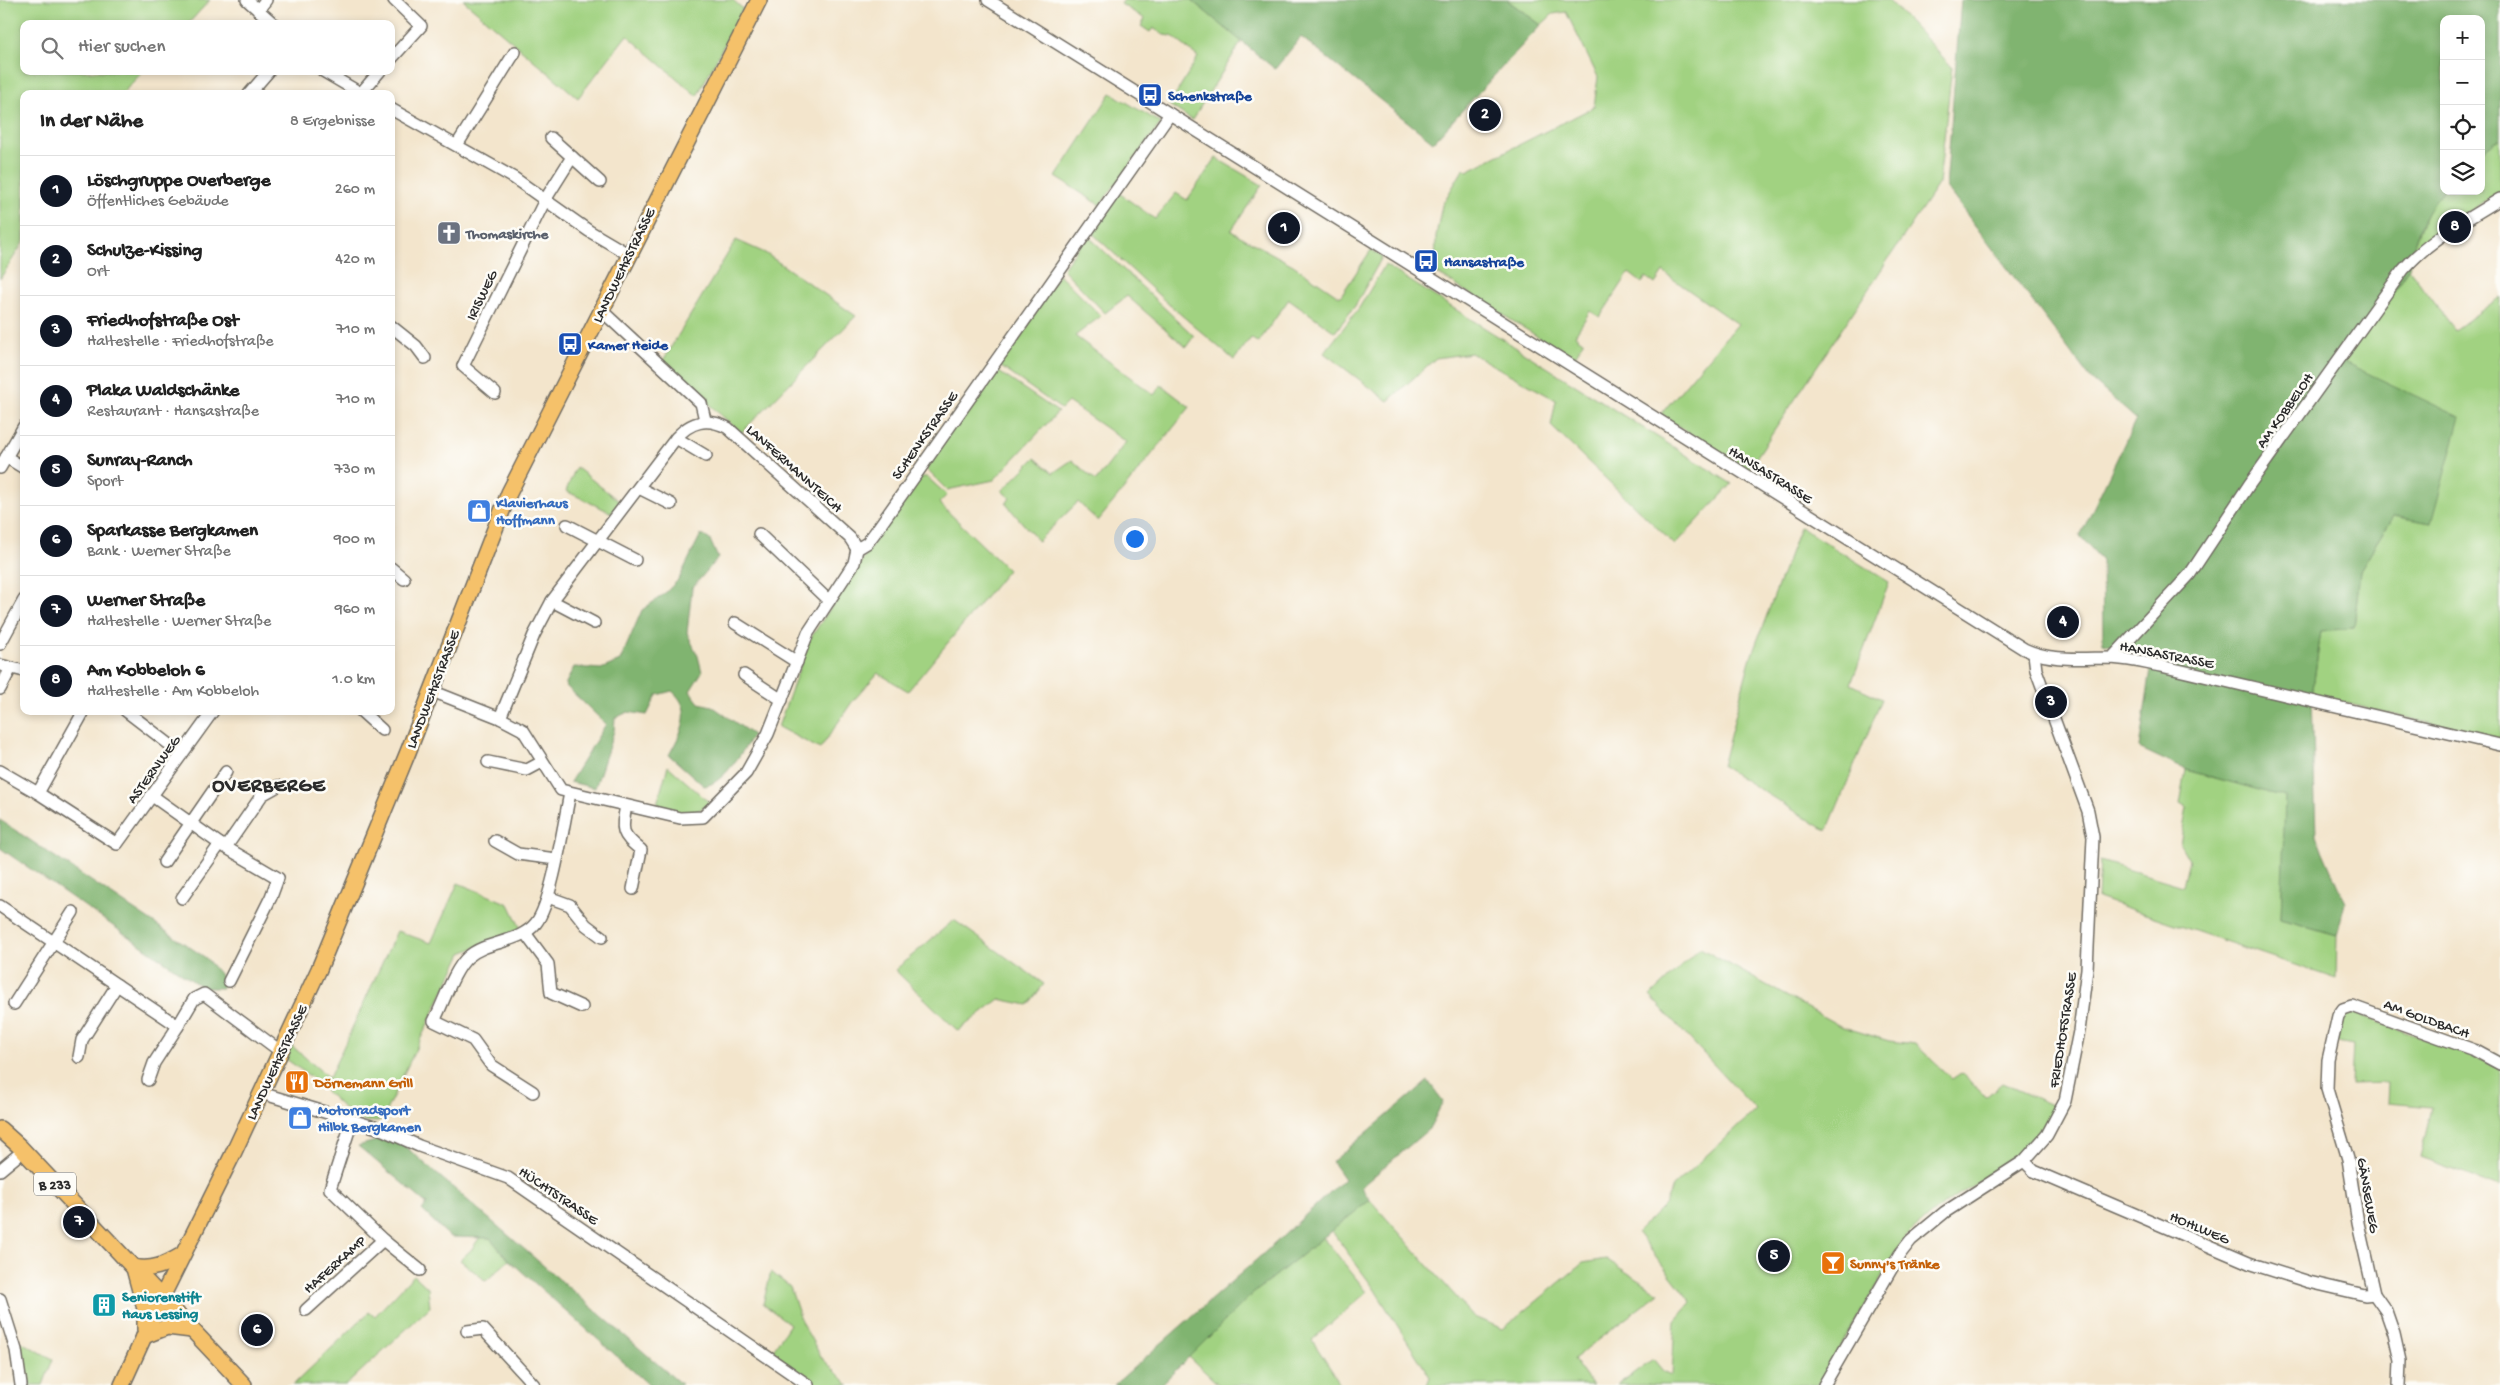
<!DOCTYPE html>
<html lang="de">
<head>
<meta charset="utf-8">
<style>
  body { margin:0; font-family:"Gochi Hand",sans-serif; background:#f2f2f2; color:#222 }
  .controls { position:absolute; right:15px; top:15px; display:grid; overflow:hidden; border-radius:10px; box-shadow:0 2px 8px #0003 }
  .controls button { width:45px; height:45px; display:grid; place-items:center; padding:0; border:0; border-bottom:1px solid #e0e0e0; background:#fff; color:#222; font:25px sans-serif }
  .you { position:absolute; left:1134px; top:538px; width:18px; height:18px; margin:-12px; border:4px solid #fff; border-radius:50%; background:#1a73e8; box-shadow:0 0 0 8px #1a73e833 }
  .badge { display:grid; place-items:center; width:32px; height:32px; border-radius:50%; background:#111827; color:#fff; font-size:16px; font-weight:700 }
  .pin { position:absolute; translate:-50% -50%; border:2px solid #fff; box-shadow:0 1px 5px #0006 }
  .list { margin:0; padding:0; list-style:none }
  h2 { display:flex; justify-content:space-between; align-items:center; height:65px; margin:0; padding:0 20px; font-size:21px }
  h2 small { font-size:16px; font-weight:400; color:#767676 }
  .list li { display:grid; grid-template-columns:32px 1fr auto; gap:15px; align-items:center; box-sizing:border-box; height:70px; padding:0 20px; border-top:1px solid #e0e0e0 }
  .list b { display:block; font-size:19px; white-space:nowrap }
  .list p { margin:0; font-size:16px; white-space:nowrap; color:#767676 }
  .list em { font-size:16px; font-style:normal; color:#767676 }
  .icon { flex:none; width:28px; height:28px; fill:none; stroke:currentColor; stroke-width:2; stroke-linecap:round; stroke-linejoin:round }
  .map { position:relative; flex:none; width:2500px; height:1385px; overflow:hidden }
  .search { position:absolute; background:#fff; box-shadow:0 2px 8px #0003; left:20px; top:20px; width:375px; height:55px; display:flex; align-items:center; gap:12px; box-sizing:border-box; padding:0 18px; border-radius:10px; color:#767676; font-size:19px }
  .panel { position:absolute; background:#fff; box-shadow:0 2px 8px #0003; left:20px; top:90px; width:375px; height:625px; border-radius:10px }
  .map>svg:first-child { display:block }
</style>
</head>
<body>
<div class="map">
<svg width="2500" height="1385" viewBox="0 0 2500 1385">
  <rect width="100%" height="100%" fill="#fdfcf7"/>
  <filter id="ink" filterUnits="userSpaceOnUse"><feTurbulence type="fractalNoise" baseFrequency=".02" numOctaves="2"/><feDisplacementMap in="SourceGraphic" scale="10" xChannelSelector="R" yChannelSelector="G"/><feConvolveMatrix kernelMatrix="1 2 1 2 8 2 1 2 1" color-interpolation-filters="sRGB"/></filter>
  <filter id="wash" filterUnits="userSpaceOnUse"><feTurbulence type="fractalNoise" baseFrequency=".0096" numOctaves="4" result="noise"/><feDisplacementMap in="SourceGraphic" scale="20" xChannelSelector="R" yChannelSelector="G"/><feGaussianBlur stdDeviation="1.12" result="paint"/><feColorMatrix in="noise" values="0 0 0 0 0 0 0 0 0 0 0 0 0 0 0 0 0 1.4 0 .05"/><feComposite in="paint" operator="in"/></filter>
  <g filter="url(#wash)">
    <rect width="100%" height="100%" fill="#f3e5cc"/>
    <g fill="#a1d281" stroke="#667e56">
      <polygon points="0,0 210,0 188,24 24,24 24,71 143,71 122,94 24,94 24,241 0,279"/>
      <polygon points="463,0 733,0 743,9 697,96 627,35 578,98"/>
      <polygon points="1124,0 1191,0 1242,41 1192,120 1169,105 1198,57 1172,36 1164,35 1153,28 1150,32 1141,26 1145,19 1121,4"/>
      <polygon points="1507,0 1889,0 1952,67 1939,183 1748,470 1660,415 1737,324 1663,272 1655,284 1646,277 1642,283 1629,273 1600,317 1590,311 1575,335 1584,342 1573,359 1435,272 1436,236 1442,205 1464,168 1467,171 1594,107 1598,77 1566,12 1553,14 1541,25"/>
      <polygon points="1111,93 1161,123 1100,205 1056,177"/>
      <polygon points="2500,138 2500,191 2411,251 2430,205 2444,190 2481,191 2481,152"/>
      <polygon points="1216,158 1262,185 1231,231 1293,265 1340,297 1371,250 1382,257 1355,306 1335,332 1289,299 1258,343 1251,338 1234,360 1165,301 1090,231 1119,193 1155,219 1176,193 1187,200"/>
      <polygon points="1087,235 1194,336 1186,347 1127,296 1105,313 1063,269"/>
      <polygon points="736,240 765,253 856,316 741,433 662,362"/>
      <polygon points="1385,265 1732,484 1675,545 1551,426 1556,400 1471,353 1436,358 1388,401 1324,353 1359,308"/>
      <polygon points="2409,269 2455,330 2500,297 2500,740 2312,695 2321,630 2354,628 2360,570 2393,515 2431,523 2344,362"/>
      <polygon points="1059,274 1101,316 1075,336 1154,395 1161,385 1190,407 1098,521 1078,502 1038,541 1006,504 1010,498 1002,491 1035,458 1053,473 1072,460 1096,481 1126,442 1068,402 1061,409 997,364"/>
      <polygon points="993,368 1058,412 994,480 947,490 924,467"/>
      <polygon points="576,467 620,502 612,513 566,491"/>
      <polygon points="917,477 927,477 947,495 939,503 1008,570 908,691 878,673 852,702 820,749 778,727 810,639"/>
      <polygon points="1800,527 1889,582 1851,684 1882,699 1827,831 1722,766 1750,660"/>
      <path d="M 668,766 L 710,803 C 690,819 679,812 656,807 Z"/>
      <polygon points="2186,770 2286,797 2281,919 2337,935 2336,979 2098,898 2100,861 2183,886 2189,860 2180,844 2187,808 2180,804"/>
      <polygon points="458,883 509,904 521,929 462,953 383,1117 377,1122 356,1120 311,1077 279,1054 285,1040 329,1078 397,931 431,943"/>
      <polygon points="954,920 1044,984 1028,1005 999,999 958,1031 895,970"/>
      <polygon points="1700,948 1840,1026 1889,1041 1915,1044 1952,1079 1961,1073 1986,1097 2002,1083 2056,1107 2048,1124 2029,1147 2011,1162 1944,1204 1905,1237 1818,1385 1617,1385 1653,1359 1663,1371 1672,1375 1675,1321 1691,1302 1637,1232 1665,1204 1673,1186 1756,1110 1650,996"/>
      <polygon points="2351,1012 2500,1067 2500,1187 2420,1158 2432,1107 2387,1103 2388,1083 2351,1084 2353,1045 2337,1042 2342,1016"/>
      <polygon points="1370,1200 1474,1317 1503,1329 1583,1263 1606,1259 1659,1293 1573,1359 1592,1385 1427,1385 1430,1377 1373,1287 1331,1230"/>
      <polygon points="480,1237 490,1238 509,1260 486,1281 460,1260 471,1250"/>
      <polygon points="1323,1237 1367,1292 1312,1340 1341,1385 1219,1385 1189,1357 1249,1297"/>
      <polygon points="771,1272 790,1287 802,1323 822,1358 849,1385 817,1385 771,1353 790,1324 763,1304"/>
      <polygon points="414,1275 428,1288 430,1307 346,1385 293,1385 369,1312 375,1316"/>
      <polygon points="19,1341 53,1359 43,1385 28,1385"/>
    </g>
    <g fill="#80b46f" stroke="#56704d">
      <polygon points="1191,0 1507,0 1541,25 1433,142 1301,37 1275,69"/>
      <path d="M 1961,0 L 2500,0 L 2500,138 L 2481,152 L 2481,19 L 2444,19 L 2444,190 C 2424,211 2413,240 2409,269 L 2344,362 L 2460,417 L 2431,523 L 2393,516 L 2360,570 L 2354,628 L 2321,631 L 2312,695 L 2316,836 L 2345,903 L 2337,935 L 2281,919 L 2285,797 L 2186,770 L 2139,748 L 2153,656 L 2103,643 L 2102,560 L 2080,536 L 2136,419 L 2091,379 L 1946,187 Z"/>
      <path d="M 701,534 L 710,540 L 718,558 L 692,588 L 687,633 L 698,656 L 702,672 L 690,691 L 699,703 L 712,706 L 753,735 C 743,750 724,784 704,786 L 669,755 C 681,733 695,710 672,691 L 657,695 L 647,715 L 628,712 L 615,718 L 614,731 L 595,788 L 570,782 L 606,724 L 565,685 L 574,667 L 601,669 L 620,661 L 642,610 L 663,595 L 679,579 Z"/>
      <polygon points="0,820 206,958 224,980 222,988 203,988 0,848"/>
      <polygon points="1428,1081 1443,1101 1430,1128 1361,1187 1370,1200 1249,1297 1161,1385 1114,1385 1281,1238 1344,1179 1332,1162"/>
      <polygon points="393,1136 682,1385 649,1385 509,1260 490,1238 450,1237 422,1210 427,1204 358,1146"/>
    </g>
  </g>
  <g filter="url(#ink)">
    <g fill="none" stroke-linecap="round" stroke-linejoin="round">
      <defs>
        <g id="minor">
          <polyline points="247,0 274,24"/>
          <path d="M 988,0 L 2024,649 C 2052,662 2081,658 2111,658 C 2128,659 2145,663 2161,666 L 2500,745"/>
          <polyline points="258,10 266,0"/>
          <polyline points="391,59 421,26 394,0"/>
          <polyline points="323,71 362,94"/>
          <polyline points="361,93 380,71"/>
          <polyline points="249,94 269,71"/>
          <polyline points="391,109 514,178 589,231 628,254"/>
          <polyline points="551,138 600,182"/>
          <polyline points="457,145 515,52"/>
          <polyline points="601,310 701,403 705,420"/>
          <polyline points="391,326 416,346 425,358"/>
          <polyline points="495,393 463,366 545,200 572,157"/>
          <polyline points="676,438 706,456"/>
          <polyline points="6,457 24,468"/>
          <polyline points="0,468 24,426"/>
          <polyline points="639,488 671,504"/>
          <polyline points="567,525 635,560"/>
          <polyline points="759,534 829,601"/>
          <polyline points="857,549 867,543 874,534 1170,114"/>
          <polyline points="391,568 404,579"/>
          <polyline points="552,601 594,623"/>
          <polyline points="735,623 797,662"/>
          <polyline points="0,644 24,600"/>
          <path d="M 2112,658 L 2190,574 L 2249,485 L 2403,270 C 2430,239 2466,220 2500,199"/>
          <polyline points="0,665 24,671"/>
          <polyline points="744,675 782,700"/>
          <polyline points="0,689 11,668"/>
          <polyline points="432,691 500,718 523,730 561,790 680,818 703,817 746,773 768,734 808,633 854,563 857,549"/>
          <polyline points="126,711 182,754"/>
          <polyline points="361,711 382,730"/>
          <path d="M 500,718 L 534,635 L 552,601 L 676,438 C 691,421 707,417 728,428 L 850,538 L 857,549"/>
          <polyline points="488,762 527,770 542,762"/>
          <polyline points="0,771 38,793 117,844 213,711"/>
          <polyline points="38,793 84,711"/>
          <polyline points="151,795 220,844 278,878 271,897 229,981"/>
          <path d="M 626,806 C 621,831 621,834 641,850 L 633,889"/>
          <polyline points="495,841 518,854 556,859"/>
          <polyline points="226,847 262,795 278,786"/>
          <polyline points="164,862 226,772"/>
          <polyline points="548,897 570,905 586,925 602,937"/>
          <polyline points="182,898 220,844"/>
          <polyline points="0,906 178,1026 194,999 204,994 280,1051"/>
          <polyline points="525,933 548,964 551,993 582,1007"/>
          <polyline points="14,1004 73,912"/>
          <polyline points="79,1057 82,1040 117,985"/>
          <polyline points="148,1080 154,1063 178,1026"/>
          <path d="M 533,1092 L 491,1065 L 473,1040 L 434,1021 C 443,1004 454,969 468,957 C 487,940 519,944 536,923 C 552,903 564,822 570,793"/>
          <polyline points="261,1093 381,1129 419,1146 508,1178 808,1385"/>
          <polyline points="2024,1161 2034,1171 2249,1263 2309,1282 2365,1295 2374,1294"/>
          <polyline points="0,1170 23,1151"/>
          <polyline points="383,1240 420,1270"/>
          <polyline points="0,1299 16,1350 21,1385"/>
          <polyline points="306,1310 383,1240 330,1189 352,1121"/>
          <polyline points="467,1331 483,1329 534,1385"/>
          <polyline points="1824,1385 1900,1254 1911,1240 1945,1212 2024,1161 2047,1135 2065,1101 2079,1031 2087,969 2093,837 2088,811 2036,670 2034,654"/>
          <polyline points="2399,1385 2400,1361 2394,1334 2386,1311 2374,1294 2358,1223 2348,1159 2327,1089 2328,1060 2338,1016 2343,1009 2352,1006 2474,1050 2500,1064"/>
        </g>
        <g id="major">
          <polyline points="0,1129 19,1146 244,1385"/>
          <path d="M 133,1267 C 152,1271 165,1265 182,1255"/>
          <polyline points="135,1272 145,1309 145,1330"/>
          <polyline points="144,1336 167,1327 192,1330"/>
          <polyline points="122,1385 162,1297 232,1156 319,969 408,752 509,493 759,0"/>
        </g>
      </defs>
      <use href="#minor" stroke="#716c63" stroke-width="14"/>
      <use href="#major" stroke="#716c63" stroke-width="18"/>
      <use href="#minor" stroke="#fff" stroke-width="11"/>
      <use href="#major" stroke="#f5c16b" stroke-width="15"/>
    </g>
  </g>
  <defs>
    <symbol id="bus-square" viewBox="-11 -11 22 22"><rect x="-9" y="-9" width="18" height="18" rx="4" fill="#1a4fb4" stroke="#fdfcf7"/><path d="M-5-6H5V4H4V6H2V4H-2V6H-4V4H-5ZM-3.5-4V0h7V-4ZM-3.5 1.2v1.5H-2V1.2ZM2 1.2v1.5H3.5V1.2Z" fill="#fff"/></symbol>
    <symbol id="church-square" viewBox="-11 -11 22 22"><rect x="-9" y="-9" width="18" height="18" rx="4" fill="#6b7280" stroke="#fdfcf7"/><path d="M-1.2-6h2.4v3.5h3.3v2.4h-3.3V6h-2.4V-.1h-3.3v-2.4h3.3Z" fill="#fff"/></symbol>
    <symbol id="shop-square" viewBox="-11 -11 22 22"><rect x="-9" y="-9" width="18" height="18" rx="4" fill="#3f7fe0" stroke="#fdfcf7"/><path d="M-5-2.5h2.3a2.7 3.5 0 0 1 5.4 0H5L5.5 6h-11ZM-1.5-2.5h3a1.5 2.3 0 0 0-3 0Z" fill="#fff"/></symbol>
    <symbol id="restaurant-square" viewBox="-11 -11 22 22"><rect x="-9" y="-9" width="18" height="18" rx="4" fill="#e8710a" stroke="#fdfcf7"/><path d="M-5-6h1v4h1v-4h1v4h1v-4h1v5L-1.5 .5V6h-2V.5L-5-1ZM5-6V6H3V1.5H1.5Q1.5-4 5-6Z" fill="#fff"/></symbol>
    <symbol id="bar-square" viewBox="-11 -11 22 22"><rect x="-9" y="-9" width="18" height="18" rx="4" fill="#e8710a" stroke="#fdfcf7"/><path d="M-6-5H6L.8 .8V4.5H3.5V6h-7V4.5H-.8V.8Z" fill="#fff"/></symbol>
    <symbol id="building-square" viewBox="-11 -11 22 22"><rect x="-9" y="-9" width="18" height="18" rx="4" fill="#0f9aa8" stroke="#fdfcf7"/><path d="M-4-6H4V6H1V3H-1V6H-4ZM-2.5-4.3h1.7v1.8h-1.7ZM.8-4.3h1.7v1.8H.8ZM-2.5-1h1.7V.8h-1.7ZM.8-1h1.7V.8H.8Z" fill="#fff"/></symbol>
  </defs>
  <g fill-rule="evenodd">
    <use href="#bus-square" x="1136" y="81" width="28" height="28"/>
    <use href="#church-square" x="435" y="219" width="28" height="28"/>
    <use href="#bus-square" x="1412" y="247" width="28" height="28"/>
    <use href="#bus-square" x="556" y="330" width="28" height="28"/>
    <use href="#shop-square" x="465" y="497" width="28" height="28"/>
    <use href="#restaurant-square" x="283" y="1068" width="28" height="28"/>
    <use href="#shop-square" x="286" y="1104" width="28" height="28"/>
    <use href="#bar-square" x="1819" y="1249" width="28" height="28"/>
    <use href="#building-square" x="90" y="1291" width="28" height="28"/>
  </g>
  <g text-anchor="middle" stroke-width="5" stroke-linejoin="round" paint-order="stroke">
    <rect fill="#fdfcf7" stroke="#6a6a68" stroke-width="1" x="34" y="1172.5" width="42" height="23" rx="4"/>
    <g font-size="14" font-weight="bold" fill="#2b2b2b">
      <text x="55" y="1189">B 233</text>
    </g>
    <g font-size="15" font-weight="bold" fill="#164399" stroke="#fdfcf7" text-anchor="start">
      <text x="1168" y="100">Schenkstraße</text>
      <text x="1444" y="266">Hansastraße</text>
      <text x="588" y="349">Kamer Heide</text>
    </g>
    <g font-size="15" font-weight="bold" fill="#5b616d" stroke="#fdfcf7" text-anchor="start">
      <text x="466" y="238">Thomaskirche</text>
    </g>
    <g font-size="15" fill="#2b2b2b" stroke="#fdfcf7">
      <text transform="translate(623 265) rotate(-64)" y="5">LANDWEHRSTRASSE</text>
      <text transform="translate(481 295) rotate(-64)" y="5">IRISWEG</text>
      <text transform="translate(2284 410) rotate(-55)" y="5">AM KOBBELOH</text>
      <text transform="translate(924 435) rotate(-55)" y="5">SCHENKSTRASSE</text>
      <text transform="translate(795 468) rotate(42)" y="5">LANFERMANNTEICH</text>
      <text transform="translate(1771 474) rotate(32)" y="5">HANSASTRASSE</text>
      <text transform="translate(2167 654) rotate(11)" y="5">HANSASTRASSE</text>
      <text transform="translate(432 689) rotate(-69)" y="5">LANDWEHRSTRASSE</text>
      <text transform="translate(153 769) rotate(-54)" y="5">ASTERNWEG</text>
      <text transform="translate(2427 1018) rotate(20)" y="5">AM GOLDBACH</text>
      <text transform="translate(2062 1030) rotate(-81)" y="5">FRIEDHOFSTRASSE</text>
      <text transform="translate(276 1062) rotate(-65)" y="5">LANDWEHRSTRASSE</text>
      <text transform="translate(559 1195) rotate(34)" y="5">HÜCHTSTRASSE</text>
      <text transform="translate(2369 1195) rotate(80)" y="5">GÄNSEWEG</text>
      <text transform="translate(2200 1227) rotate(23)" y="5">HOHLWEG</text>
      <text transform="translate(334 1264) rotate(-42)" y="5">HAFERKAMP</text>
    </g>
    <g font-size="15" font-weight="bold" fill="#366cbe" stroke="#fdfcf7" text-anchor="start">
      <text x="496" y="507">Klavierhaus<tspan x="496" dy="17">Hoffmann</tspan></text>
      <text x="318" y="1114">Motorradsport<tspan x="318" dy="17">Hilbk Bergkamen</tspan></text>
    </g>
    <g font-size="15" font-weight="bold" fill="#c56008" stroke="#fdfcf7" text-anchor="start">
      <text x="314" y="1087">Dörnemann Grill</text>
      <text x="1850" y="1268">Sunny's Tränke</text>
    </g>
    <g font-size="15" font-weight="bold" fill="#0d838f" stroke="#fdfcf7" text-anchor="start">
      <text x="122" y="1301">Seniorenstift<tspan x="122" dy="17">Haus Lessing</tspan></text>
    </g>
    <g font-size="20" font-weight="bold" letter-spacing="1" fill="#2b2b2b" stroke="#fdfcf7">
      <text x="269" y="791">OVERBERGE</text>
    </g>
  </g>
</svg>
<div class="controls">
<button>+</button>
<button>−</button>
<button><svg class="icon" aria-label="locate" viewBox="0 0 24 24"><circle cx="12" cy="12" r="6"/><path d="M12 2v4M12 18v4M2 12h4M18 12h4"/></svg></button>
<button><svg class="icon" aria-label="layers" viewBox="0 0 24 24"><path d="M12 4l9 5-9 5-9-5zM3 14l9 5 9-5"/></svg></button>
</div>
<div class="you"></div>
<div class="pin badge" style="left:1284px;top:228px">1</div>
<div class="pin badge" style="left:1485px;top:115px">2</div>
<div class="pin badge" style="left:2051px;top:702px">3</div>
<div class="pin badge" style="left:2063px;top:622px">4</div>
<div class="pin badge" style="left:1774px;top:1256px">5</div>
<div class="pin badge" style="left:257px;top:1330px">6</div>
<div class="pin badge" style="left:79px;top:1222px">7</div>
<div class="pin badge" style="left:2455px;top:227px">8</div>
<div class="search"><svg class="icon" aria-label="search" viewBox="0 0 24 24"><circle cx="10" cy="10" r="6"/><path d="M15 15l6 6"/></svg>Hier suchen</div>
<section class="panel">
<h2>In der Nähe<small>8 Ergebnisse</small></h2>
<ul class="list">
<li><span class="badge">1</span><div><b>Löschgruppe Overberge</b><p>Öffentliches Gebäude</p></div><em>260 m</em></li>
<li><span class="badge">2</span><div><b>Schulze-Kissing</b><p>Ort</p></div><em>420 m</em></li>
<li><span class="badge">3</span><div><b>Friedhofstraße Ost</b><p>Haltestelle · Friedhofstraße</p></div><em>710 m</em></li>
<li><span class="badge">4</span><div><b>Plaka Waldschänke</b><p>Restaurant · Hansastraße</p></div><em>710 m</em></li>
<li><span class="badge">5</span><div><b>Sunray-Ranch</b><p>Sport</p></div><em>730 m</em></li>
<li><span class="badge">6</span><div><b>Sparkasse Bergkamen</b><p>Bank · Werner Straße</p></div><em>900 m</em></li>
<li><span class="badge">7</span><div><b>Werner Straße</b><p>Haltestelle · Werner Straße</p></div><em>960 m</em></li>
<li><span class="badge">8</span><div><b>Am Kobbeloh 6</b><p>Haltestelle · Am Kobbeloh</p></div><em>1.0 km</em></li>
</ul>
</section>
</div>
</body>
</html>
